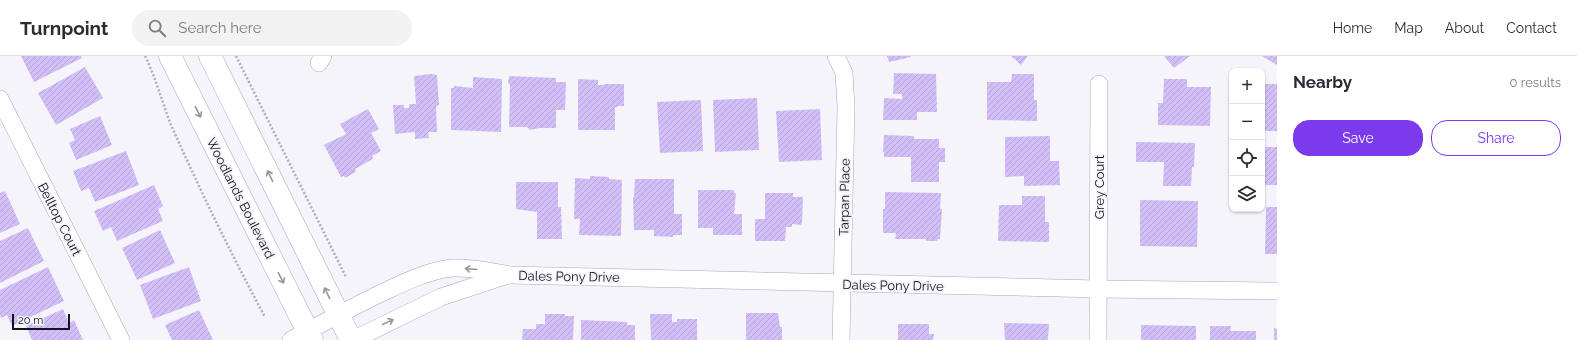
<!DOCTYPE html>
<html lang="en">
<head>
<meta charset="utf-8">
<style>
  body { margin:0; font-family:Raleway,sans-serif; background:#f2f2f3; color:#2b2b33 }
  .controls { position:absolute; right:12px; top:12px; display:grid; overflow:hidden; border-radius:8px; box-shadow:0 1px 3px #0004 }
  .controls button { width:36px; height:36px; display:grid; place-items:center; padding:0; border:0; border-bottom:1px solid #e1e1e2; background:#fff; color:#2b2b33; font:20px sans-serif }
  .scale { position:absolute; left:12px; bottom:10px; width:58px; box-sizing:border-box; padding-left:4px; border:2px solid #16121d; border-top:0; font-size:11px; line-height:14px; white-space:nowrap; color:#16121d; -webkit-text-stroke:3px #f6f4fb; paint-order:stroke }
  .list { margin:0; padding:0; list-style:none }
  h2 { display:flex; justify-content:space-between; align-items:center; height:52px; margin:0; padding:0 16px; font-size:17px }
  h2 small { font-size:13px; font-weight:400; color:#7c7c81 }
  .actions { display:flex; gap:8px; padding:12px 16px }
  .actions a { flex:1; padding:9px 0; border:1px solid #7c3aed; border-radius:16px; text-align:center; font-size:14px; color:#7c3aed }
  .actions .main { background:#7c3aed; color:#fff }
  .icon { flex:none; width:22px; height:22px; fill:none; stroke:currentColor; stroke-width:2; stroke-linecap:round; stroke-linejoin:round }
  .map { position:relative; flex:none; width:1277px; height:284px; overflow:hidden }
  header { display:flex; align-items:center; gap:24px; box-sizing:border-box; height:56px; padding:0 20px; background:#fff; border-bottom:1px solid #e1e1e2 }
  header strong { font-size:19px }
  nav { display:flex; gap:22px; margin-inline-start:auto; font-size:14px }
  .search { width:280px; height:36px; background:#f2f2f3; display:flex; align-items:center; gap:10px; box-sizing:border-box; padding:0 14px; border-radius:22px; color:#7c7c81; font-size:15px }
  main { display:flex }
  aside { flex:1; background:#fff }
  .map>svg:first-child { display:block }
</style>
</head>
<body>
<header>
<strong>Turnpoint</strong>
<div class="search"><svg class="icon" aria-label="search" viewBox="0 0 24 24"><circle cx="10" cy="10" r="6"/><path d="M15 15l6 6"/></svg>Search here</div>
<nav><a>Home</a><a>Map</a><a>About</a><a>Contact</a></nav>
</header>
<main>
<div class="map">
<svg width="1277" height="284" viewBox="0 0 1277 284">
  <defs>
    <pattern id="building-hatch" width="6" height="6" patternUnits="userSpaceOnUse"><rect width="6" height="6" fill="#d2bff7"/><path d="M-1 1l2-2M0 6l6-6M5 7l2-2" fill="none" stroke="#b4a3d3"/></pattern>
  </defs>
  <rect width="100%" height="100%" fill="#f6f4fb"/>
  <g fill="url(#building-hatch)">
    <polygon points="21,0 81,0 82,2 34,26"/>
    <polygon points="887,0 911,0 911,1 889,6"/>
    <polygon points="1011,0 1028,0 1021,9"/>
    <polygon points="1164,0 1190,0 1174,12"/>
    <polygon points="1262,0 1277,0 1277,9"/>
    <polygon points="85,11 103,42 56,69 38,37"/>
    <polygon points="894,17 936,18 937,56 917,56 917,64 883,64 884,42 902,43 902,38 893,38"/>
    <polygon points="431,18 437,19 439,49 436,50 437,76 428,76 429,82 415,83 415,76 395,78 393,49 404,49 404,52 409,52 409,48 416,48 414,20"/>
    <polygon points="1012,18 1034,18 1034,44 1037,44 1037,65 987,64 987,26 1011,26"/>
    <polygon points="509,20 556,22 556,26 566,26 565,54 556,54 556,72 539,72 530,74 527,71 509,71 510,28 508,28"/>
    <polygon points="473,21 502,23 501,76 451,74 451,32 454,32 454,30 473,32"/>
    <polygon points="578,23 598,24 598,29 604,29 604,28 624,28 624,50 618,50 618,51 615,51 615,74 578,74"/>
    <polygon points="1164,23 1187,23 1187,31 1211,31 1210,70 1158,69 1158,47 1163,47"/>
    <rect x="1262" y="28" width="15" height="47"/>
    <polygon points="757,42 759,94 715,96 713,44"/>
    <polygon points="701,44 703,95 660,97 657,46"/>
    <polygon points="368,53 379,73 371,77 381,95 372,100 373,102 371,104 355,113 356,116 345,122 344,120 341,121 324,89 346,78 340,68"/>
    <polygon points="820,53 822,104 779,106 776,55"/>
    <polygon points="100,60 112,89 76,104 69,87 75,84 70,73"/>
    <polygon points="884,79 914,80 914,83 939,83 939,92 945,92 945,106 939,106 939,126 911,126 911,101 884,101 884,96 883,96"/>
    <polygon points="1050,80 1050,105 1059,105 1060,129 1024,130 1024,120 1005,121 1005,81"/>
    <polygon points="1136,86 1195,87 1194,111 1192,111 1191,130 1163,130 1164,106 1136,106"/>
    <polygon points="1262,91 1277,91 1277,129 1264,129"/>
    <polygon points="126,95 139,129 95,146 89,132 81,135 73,115"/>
    <polygon points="590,120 609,121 609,123 622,124 621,180 579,179 580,163 574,163 575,122 590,123"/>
    <polygon points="635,123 674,123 674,158 682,158 682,179 673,179 673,181 654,180 654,174 634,174 633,141 634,141"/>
    <polygon points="516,126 558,126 558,151 561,151 562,183 537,183 537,156 516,153"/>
    <polygon points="154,129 163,150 158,153 163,165 117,185 111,171 103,175 94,155"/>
    <polygon points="698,134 734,134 734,137 736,137 734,158 742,158 742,179 713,179 713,172 698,172"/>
    <polygon points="5,135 20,168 0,177 0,137"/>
    <polygon points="885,136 941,137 940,153 942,153 940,183 938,183 937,185 926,185 926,183 895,183 896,177 883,177 883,153 885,153"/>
    <polygon points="765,137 793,137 793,141 803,141 802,167 801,169 792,168 792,171 786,171 785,185 755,185 755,163 765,163"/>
    <polygon points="1022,140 1045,140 1045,166 1049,166 1049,186 998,185 999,149 1022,149"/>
    <polygon points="1140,144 1198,145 1197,191 1140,190"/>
    <polygon points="1266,151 1277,151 1277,198 1265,198"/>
    <polygon points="28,172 44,205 0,227 0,185"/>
    <polygon points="160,174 175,207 137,224 122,192"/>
    <polygon points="48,211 64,245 12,270 7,259 1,262 0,259 0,234"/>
    <polygon points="189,211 201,245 153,263 140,229"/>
    <polygon points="63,253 69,267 74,264 83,284 32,284 26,270"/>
    <polygon points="199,254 213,284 172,284 165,269"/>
    <polygon points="746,257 778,257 780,271 782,271 782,284 746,284"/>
    <polygon points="545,258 565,258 565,260 574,260 573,284 522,284 523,273 536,273 536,268 545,268"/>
    <polygon points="650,258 672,258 672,266 677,266 677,263 697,263 697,284 651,284"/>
    <polygon points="581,264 627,266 627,269 635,269 635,284 581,284"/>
    <polygon points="1004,267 1049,268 1048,284 1005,284"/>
    <polygon points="898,268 929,268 929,278 934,278 933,284 898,284"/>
    <polygon points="1141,269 1196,270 1196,284 1141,284"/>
    <polygon points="1210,270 1231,270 1230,275 1256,275 1256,284 1210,284"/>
    <polygon points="1274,272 1277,273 1277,284 1274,284"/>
  </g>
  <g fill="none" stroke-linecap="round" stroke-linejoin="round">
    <defs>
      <g id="minor">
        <polyline points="836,0 844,17 846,51 841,284"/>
        <polyline points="319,7 323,0"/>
        <polyline points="0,43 121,284"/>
        <path d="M 291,284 C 319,269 347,254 375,240 C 399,229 425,215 452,212 C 471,211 491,215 510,219 L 1098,233 L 1277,235"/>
        <polyline points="353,284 441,241 508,219"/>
        <polyline points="1098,284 1099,28"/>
      </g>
      <g id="tertiary">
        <polyline points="170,0 312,284"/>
        <polyline points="210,0 351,284"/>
      </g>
    </defs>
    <use href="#minor" stroke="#ada2c2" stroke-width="18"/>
    <use href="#tertiary" stroke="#ada2c2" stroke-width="23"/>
    <g stroke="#b0adb6" stroke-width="2.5" stroke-dasharray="2 2" stroke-linecap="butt">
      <path d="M 145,0 C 156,22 162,46 171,69 C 200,134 231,198 265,261"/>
      <polyline points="236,0 346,221"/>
    </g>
    <use href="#minor" stroke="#fff" stroke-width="17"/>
    <use href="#tertiary" stroke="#fff" stroke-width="22"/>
  </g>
  <defs><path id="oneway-shaft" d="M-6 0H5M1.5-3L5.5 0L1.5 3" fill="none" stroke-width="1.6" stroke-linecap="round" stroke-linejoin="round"/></defs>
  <g stroke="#969499">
    <use href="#oneway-shaft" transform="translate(198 56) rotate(63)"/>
    <use href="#oneway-shaft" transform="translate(270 120) rotate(-116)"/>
    <use href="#oneway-shaft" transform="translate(471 213) rotate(-175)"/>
    <use href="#oneway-shaft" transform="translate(281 222) rotate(63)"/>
    <use href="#oneway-shaft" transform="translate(327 237) rotate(-116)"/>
    <use href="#oneway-shaft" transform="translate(388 266) rotate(-25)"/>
  </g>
  <g text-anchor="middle" stroke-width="3.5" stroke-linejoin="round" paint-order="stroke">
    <g font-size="13" fill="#16121d" stroke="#f6f4fb">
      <text transform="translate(1099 131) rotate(-90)" y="5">Grey Court</text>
      <text transform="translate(844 141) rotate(-89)" y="5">Tarpan Place</text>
      <text transform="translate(241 142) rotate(63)" y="5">Woodlands Boulevard</text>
      <text transform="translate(60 163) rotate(63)" y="5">Belltop Court</text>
      <text transform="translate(569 220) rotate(1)" y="5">Dales Pony Drive</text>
      <text transform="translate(893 229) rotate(1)" y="5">Dales Pony Drive</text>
    </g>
  </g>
</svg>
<div class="controls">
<button>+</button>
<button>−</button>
<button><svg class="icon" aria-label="locate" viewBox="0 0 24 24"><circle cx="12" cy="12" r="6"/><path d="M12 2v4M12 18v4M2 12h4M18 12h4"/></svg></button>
<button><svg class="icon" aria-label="layers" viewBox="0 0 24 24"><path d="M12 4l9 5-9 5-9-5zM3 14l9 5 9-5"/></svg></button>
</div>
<div class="scale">20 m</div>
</div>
<aside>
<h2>Nearby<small>0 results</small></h2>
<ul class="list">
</ul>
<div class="actions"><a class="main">Save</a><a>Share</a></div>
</aside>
</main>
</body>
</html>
